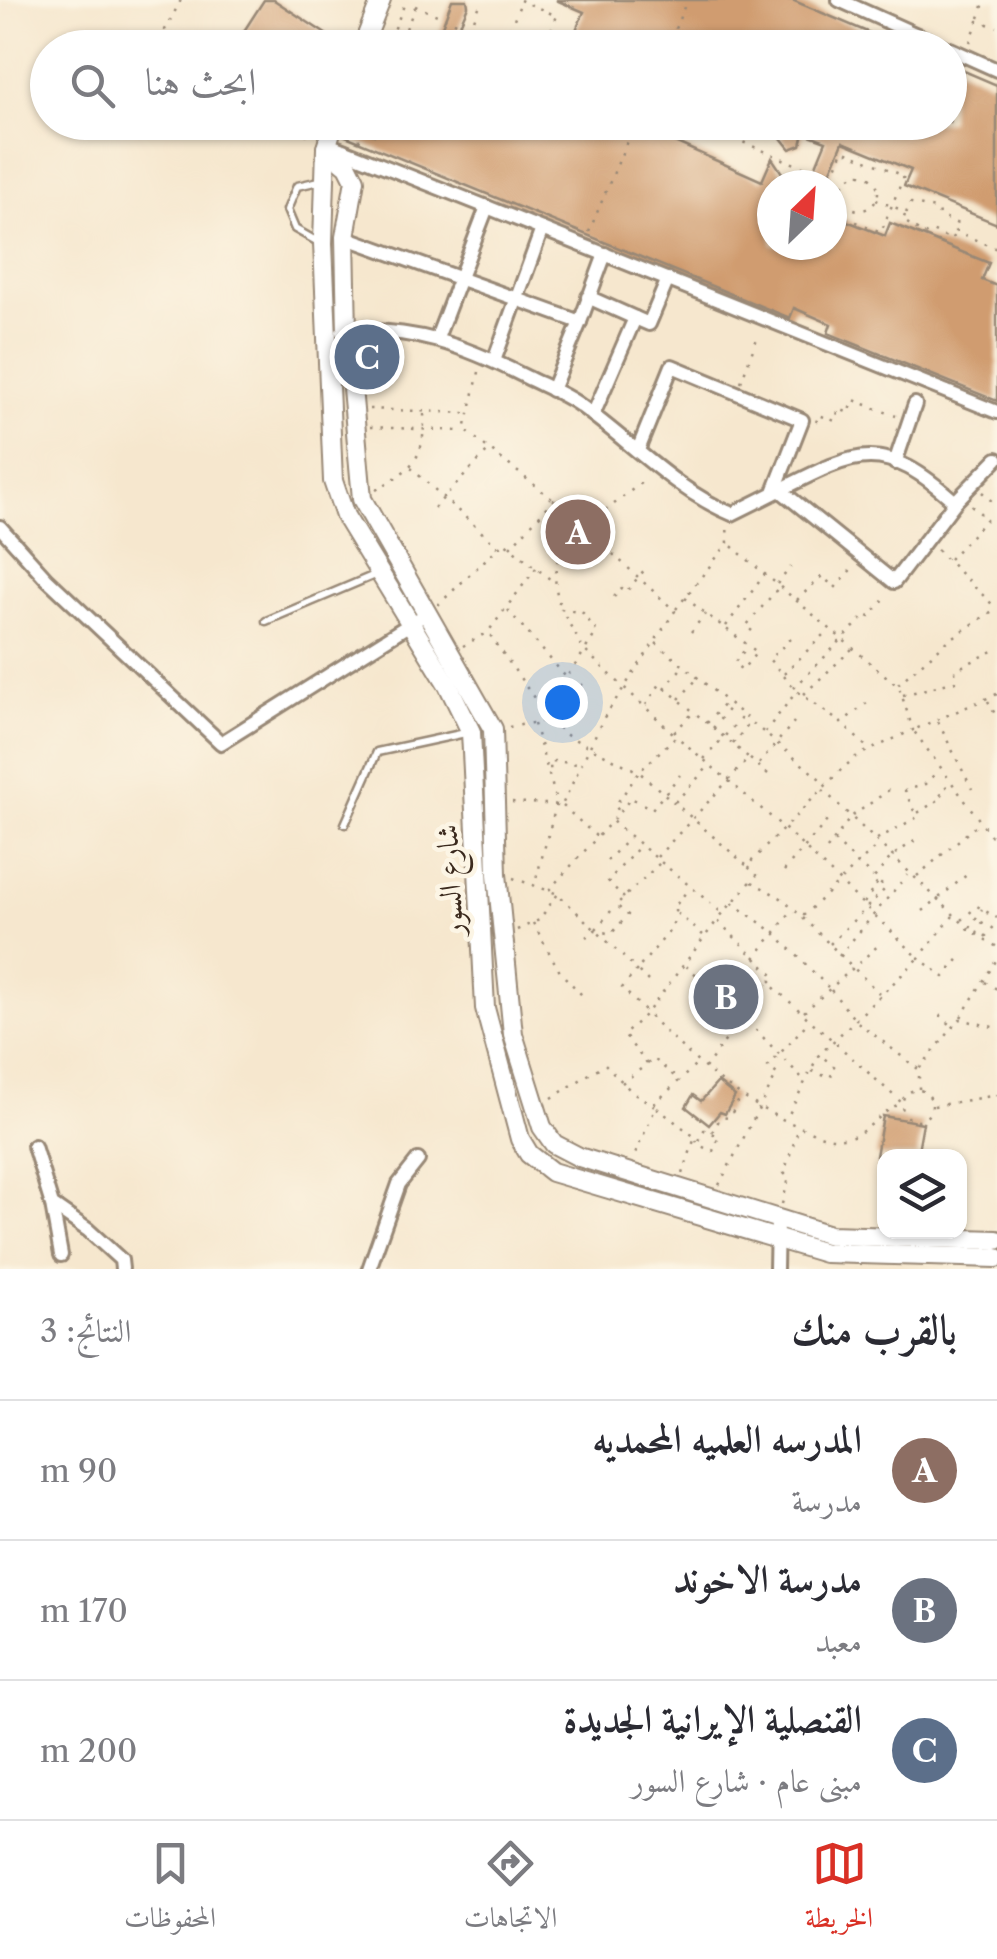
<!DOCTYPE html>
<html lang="ar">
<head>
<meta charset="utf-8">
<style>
  body { margin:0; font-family:"Libre Caslon Text",Amiri,serif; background:#f2f2f3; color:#2b2b33; direction:rtl }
  .controls { position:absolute; right:30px; bottom:30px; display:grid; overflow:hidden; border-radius:20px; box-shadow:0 2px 8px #0004 }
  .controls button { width:90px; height:90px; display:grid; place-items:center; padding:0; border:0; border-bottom:2px solid #e1e1e2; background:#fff; color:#2b2b33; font:50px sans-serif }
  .compass { position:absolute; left:757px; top:170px; width:90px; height:90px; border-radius:50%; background:#fff; box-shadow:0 2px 8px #0004; rotate:25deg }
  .you { position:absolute; left:562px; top:702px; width:35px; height:35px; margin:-25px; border:8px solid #fff; border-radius:50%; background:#1a73e8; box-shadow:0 0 0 15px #1a73e833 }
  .badge { display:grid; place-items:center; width:65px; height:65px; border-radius:50%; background:#d93025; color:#fff; font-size:32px; font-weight:700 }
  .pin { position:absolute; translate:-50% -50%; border:5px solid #fff; box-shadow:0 2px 10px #0006 }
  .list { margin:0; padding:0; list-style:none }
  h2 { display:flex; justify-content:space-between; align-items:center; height:130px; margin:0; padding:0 40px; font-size:42px }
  h2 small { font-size:32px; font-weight:400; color:#7c7c81 }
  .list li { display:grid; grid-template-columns:65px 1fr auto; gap:30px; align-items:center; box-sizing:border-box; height:140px; padding:0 40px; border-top:2px solid #e1e1e2 }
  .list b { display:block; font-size:38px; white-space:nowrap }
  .list p { margin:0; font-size:32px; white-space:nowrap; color:#7c7c81 }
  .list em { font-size:32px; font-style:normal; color:#7c7c81 }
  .icon { flex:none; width:55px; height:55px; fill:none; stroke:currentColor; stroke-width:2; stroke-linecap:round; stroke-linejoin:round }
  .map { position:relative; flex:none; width:997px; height:1269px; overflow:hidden; direction:ltr }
  .search { position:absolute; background:#fff; box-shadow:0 2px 8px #0004; left:30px; right:30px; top:30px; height:110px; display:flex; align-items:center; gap:25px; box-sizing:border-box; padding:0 35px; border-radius:55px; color:#7c7c81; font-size:38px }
  .sheet { height:550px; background:#fff }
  nav { display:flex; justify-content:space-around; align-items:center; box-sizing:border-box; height:140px; border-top:2px solid #e1e1e2; background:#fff; font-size:28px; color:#7c7c81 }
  nav a { display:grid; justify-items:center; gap:5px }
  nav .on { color:#d93025 }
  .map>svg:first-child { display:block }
</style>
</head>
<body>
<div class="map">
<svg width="997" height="1269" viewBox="0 0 997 1269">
  <rect width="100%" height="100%" fill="#fcf5e5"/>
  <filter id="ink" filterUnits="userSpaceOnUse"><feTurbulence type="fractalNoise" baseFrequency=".01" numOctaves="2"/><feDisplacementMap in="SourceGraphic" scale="20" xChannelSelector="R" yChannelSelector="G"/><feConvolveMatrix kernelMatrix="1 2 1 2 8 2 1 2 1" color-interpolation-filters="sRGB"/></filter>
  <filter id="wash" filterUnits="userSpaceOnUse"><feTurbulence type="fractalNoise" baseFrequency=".0048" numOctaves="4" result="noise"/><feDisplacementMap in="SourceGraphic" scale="40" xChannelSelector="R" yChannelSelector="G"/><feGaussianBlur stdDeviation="2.25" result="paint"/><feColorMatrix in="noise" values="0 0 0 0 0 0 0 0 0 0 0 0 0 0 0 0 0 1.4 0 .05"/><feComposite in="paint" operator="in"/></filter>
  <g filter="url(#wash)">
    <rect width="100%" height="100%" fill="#f6e7ce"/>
    <g id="blocks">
      <g fill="#d09c70">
        <polygon points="264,0 274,0 347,48 233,48"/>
        <polygon points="452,0 467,0 468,6 451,45 434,48"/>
        <polygon points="556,0 792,0 905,48 597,48 573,37 584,12"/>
        <polygon points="950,65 997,85 997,224 904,186 911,170 843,142 825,185 808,185 826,141 804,133 801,145 790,149 781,138 784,126 779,122 950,122"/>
        <polygon points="380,122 630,122 762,181 772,158 782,173 778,185 772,185 772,245 832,245 832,215 885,236 890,223 989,263 982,280 997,286 997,401 828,333 831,324 794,308 790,318 343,135 346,124 374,135"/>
        <polygon points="718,1082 735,1096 725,1114 720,1112 709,1125 686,1107 693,1095 701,1101"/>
        <polygon points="883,1116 923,1123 917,1156 876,1156"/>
      </g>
    </g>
  </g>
  <g filter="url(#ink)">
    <use href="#blocks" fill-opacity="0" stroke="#988876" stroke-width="2.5"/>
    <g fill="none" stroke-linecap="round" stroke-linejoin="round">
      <defs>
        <g id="lane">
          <polyline points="318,242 295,229 287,210 297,186 324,180"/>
          <polyline points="266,621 377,574"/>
          <polyline points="345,824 377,752 470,732"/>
        </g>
        <g id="street">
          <polyline points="839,0 946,48"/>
          <polyline points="950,49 997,70"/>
          <polyline points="328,144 487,207 437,338"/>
          <polyline points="487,207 997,412"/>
          <polyline points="345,237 580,322 552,390"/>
          <polyline points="588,297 635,318 593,415"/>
          <polyline points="635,318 649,324 668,279"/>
          <polyline points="580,322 605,254"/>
          <path d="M 342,332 C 412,326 465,346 526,377 C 544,386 565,394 581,406 C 631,442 675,490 732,514 L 780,490 L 894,582 L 955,502 L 997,459"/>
          <polyline points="494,361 542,229"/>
          <polyline points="638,450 672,366 802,420 774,492"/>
          <polyline points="895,463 915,404"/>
          <path d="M 780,490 C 857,451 883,437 955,502"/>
          <polyline points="0,527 46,578 221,743 418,619"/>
          <polyline points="34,1146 52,1205 88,1230 121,1260 122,1269"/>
          <polyline points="52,1205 61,1255"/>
          <polyline points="369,1269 399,1184 418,1160"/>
          <polyline points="776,1269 777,1220"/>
        </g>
        <g id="secondary">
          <polyline points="362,48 381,0"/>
          <polyline points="334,122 326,148 323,243 333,481 345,516 448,685 471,732 485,1008 520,1139 529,1154 552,1172 825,1253 997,1258"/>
          <polyline points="326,148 348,166 355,180 345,237 347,332 362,499 493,729 497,874 513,1034 542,1127 554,1144 579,1157 830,1235 997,1240"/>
        </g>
      </defs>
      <use href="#lane" stroke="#988876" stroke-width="11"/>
      <use href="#street" stroke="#988876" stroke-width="18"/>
      <use href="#secondary" stroke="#988876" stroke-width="22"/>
      <g stroke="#988876" stroke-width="2.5" stroke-dasharray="2.5 8" stroke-linecap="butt">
        <polyline points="520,0 557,16 543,48"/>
        <polyline points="415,6 518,48"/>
        <polyline points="979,18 985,0"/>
        <polyline points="970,42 978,21 997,27"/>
        <polyline points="177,48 165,30 181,0"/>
        <polyline points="387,48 406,0"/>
        <polyline points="398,48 418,0"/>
        <polyline points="462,48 482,0"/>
        <polyline points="502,48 521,2"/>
        <polyline points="667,48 687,0"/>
        <polyline points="288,122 312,138"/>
        <polyline points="695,122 843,184"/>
        <polyline points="359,141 366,122"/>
        <circle cx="860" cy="192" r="18"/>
        <polyline points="829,185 843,150 904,176 881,232 832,212"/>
        <polyline points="876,200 907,212 911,203 938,210 939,216 958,224 955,231 997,249"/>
        <polyline points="905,215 903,220 924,235 932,231 951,240 955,233"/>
        <polyline points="589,232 635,122"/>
        <polyline points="479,372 465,430 552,499"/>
        <polyline points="741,382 759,333"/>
        <polyline points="369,409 465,413"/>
        <polyline points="816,422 819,415 835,421 839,409 849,413 854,400 896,416"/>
        <polyline points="370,427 462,431"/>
        <polyline points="411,468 498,547"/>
        <path d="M 376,490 C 415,466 425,459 424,411"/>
        <polyline points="982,492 997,506"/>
        <polyline points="434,508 488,451"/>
        <polyline points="510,547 554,500 577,521 609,508 647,478"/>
        <polyline points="937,550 995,607"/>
        <polyline points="949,559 987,519 971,505"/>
        <polyline points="536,568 488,632 548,718"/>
        <polyline points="777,584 791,567"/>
        <polyline points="614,597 622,588 626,592 646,568"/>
        <polyline points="685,598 757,652 742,670 734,663 748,646"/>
        <polyline points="797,600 822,576 835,588 855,565"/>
        <polyline points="438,605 504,542 551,580"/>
        <polyline points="676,609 728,543 727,526"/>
        <polyline points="508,610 565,676"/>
        <polyline points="726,626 765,574"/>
        <polyline points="752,631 746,626 779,587"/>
        <polyline points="691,632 705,614"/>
        <polyline points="791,639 769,659 797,691 841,723"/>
        <polyline points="656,643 826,784"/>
        <polyline points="463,646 486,633"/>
        <polyline points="784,674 828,630"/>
        <polyline points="898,684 949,640 997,608"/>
        <polyline points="665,688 748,757"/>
        <polyline points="794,688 866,615 870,617 888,594"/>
        <path d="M 576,691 L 566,677 C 576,666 586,647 597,632 L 583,613 L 561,609 L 584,650 L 675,735"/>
        <polyline points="804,694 853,648"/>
        <polyline points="997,694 913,730 997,844"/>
        <polyline points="903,695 956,681 955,670 997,649"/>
        <polyline points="679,699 697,679"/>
        <polyline points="988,701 997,718"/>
        <polyline points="867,703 841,723 869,749"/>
        <polyline points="646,705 660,684 665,688 683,666"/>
        <polyline points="558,707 586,681"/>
        <polyline points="938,722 972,789"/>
        <polyline points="707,723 725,703"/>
        <polyline points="534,724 557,802 535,883"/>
        <polyline points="509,727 549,720 568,736 639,772 615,806 620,812"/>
        <polyline points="713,728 730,707"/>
        <polyline points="674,732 693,713"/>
        <polyline points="765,732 797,691"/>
        <polyline points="733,744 749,723"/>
        <polyline points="704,759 742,717"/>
        <polyline points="759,764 794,722"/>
        <polyline points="549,768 554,768 554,761 578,764"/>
        <polyline points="823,790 969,929 997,947"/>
        <path d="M 512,802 L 562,805 L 603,719 L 675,611 L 577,521 C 557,553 549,573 561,609"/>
        <polyline points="675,802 710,765"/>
        <polyline points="563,806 597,837"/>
        <polyline points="914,811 905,791 925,784 938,771"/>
        <polyline points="613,820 631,798 652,809 680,775"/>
        <polyline points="877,839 918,817 916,814 943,797 940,793 949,784"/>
        <polyline points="834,841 873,877"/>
        <polyline points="827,849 851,817 889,790"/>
        <polyline points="657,857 749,758 768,774"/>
        <polyline points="607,861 629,838"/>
        <polyline points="746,865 639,772 676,736 784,828 919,958 818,1056 787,1118"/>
        <polyline points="784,871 827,821"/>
        <polyline points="917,876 979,823"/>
        <path d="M 513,878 L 558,894 L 637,970 L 622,988 C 677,1043 724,1096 798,1126 C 812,1132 827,1140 843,1138 C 868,1136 879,1111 902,1103 L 769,983 L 775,977 L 717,920 L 757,875 L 747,866 L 841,770 L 857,756 L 913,730 L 899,687 L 728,543"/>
        <polyline points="752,882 781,898 802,917 878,845"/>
        <polyline points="549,890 612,821 722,913"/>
        <polyline points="624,898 608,881 640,846"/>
        <polyline points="732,903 775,933 828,987"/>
        <polyline points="864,903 878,882 874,878 892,856 916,840"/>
        <polyline points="923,911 969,873"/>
        <polyline points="676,912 673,909 689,888"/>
        <polyline points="953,916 919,958 944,977 961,956"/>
        <polyline points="803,918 879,993"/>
        <polyline points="962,920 977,906 997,918"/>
        <polyline points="533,923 560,972 582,995"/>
        <polyline points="970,928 982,909"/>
        <polyline points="596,929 616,905"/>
        <polyline points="517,930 539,920 558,894"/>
        <polyline points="977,933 987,914"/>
        <polyline points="586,937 595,930 611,934 628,915 616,905 660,863"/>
        <polyline points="985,937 997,923"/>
        <polyline points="830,944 886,888 878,882"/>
        <polyline points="839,956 907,875"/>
        <polyline points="755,958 793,909"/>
        <polyline points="686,966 733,1006 805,1081"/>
        <polyline points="648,981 637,970 668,933 678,914 703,935"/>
        <polyline points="985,982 997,989"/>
        <polyline points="831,990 855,1020 918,1069"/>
        <polyline points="733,1005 746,988 758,997 768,984"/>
        <polyline points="804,1012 881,943"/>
        <polyline points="940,1015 952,1026"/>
        <polyline points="961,1017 997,959"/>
        <polyline points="647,1064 624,1035 647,1013 716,922"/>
        <polyline points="705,1068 742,1018"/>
        <polyline points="812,1071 830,1078 835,1067 820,1055"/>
        <polyline points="622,1083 654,1059 680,1081"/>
        <polyline points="919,1089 919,1069 960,1019 997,1028"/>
        <circle cx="917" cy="1105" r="15"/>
        <polyline points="552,1098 605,1064 631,1091 656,1107 633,1159"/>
        <polyline points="654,1104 696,1065"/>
        <polyline points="934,1106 997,1095"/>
        <polyline points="657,1108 695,1137 683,1174"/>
        <polyline points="712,1132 721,1117 729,1118 739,1100"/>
        <polyline points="696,1140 698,1145 713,1151 719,1136 704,1130 699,1141"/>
        <polyline points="719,1185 777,1074 768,1067 808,1022"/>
        <polyline points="782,1204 789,1178 784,1173 799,1127"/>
      </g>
      <use href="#lane" stroke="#fff" stroke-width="6"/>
      <use href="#street" stroke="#fff" stroke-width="12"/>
      <use href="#secondary" stroke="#fff" stroke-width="18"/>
    </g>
  </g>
  <g text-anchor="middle" stroke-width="9" stroke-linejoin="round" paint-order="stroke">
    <g font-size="30" fill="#3b2a1e" stroke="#fcf5e5">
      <text transform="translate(450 880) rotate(-93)" y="10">شارع السور</text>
    </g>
  </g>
</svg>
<div class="controls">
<button><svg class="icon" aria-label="layers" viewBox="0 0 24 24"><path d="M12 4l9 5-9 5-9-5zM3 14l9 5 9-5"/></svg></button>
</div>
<svg class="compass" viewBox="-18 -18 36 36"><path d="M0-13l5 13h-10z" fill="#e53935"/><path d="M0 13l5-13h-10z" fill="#7c7c81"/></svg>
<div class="you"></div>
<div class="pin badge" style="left:578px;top:532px;background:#8d6e63">A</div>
<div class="pin badge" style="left:726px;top:997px;background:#6b7280">B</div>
<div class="pin badge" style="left:367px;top:357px;background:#5c6f8a">C</div>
<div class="search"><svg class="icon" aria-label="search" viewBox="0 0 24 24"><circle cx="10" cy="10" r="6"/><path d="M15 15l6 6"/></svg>ابحث هنا</div>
</div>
<section class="sheet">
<h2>بالقرب منك<small>النتائج: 3</small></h2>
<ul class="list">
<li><span class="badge" style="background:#8d6e63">A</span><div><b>المدرسه العلمیه المحمدیه</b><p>مدرسة</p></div><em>90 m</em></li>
<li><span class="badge" style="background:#6b7280">B</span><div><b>مدرسة الاخوند</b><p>معبد</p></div><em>170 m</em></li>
<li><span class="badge" style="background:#5c6f8a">C</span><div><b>القنصلية الإيرانية الجديدة</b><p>مبنى عام · شارع السور</p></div><em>200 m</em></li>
</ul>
</section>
<nav>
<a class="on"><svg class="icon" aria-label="map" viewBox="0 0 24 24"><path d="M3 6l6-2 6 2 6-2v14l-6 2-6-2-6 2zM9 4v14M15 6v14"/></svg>الخريطة</a>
<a><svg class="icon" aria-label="directions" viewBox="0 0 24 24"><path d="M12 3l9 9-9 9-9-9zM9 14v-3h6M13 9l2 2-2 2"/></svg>الاتجاهات</a>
<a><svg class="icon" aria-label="saved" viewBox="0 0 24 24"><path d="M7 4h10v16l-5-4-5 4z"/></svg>المحفوظات</a>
</nav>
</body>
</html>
